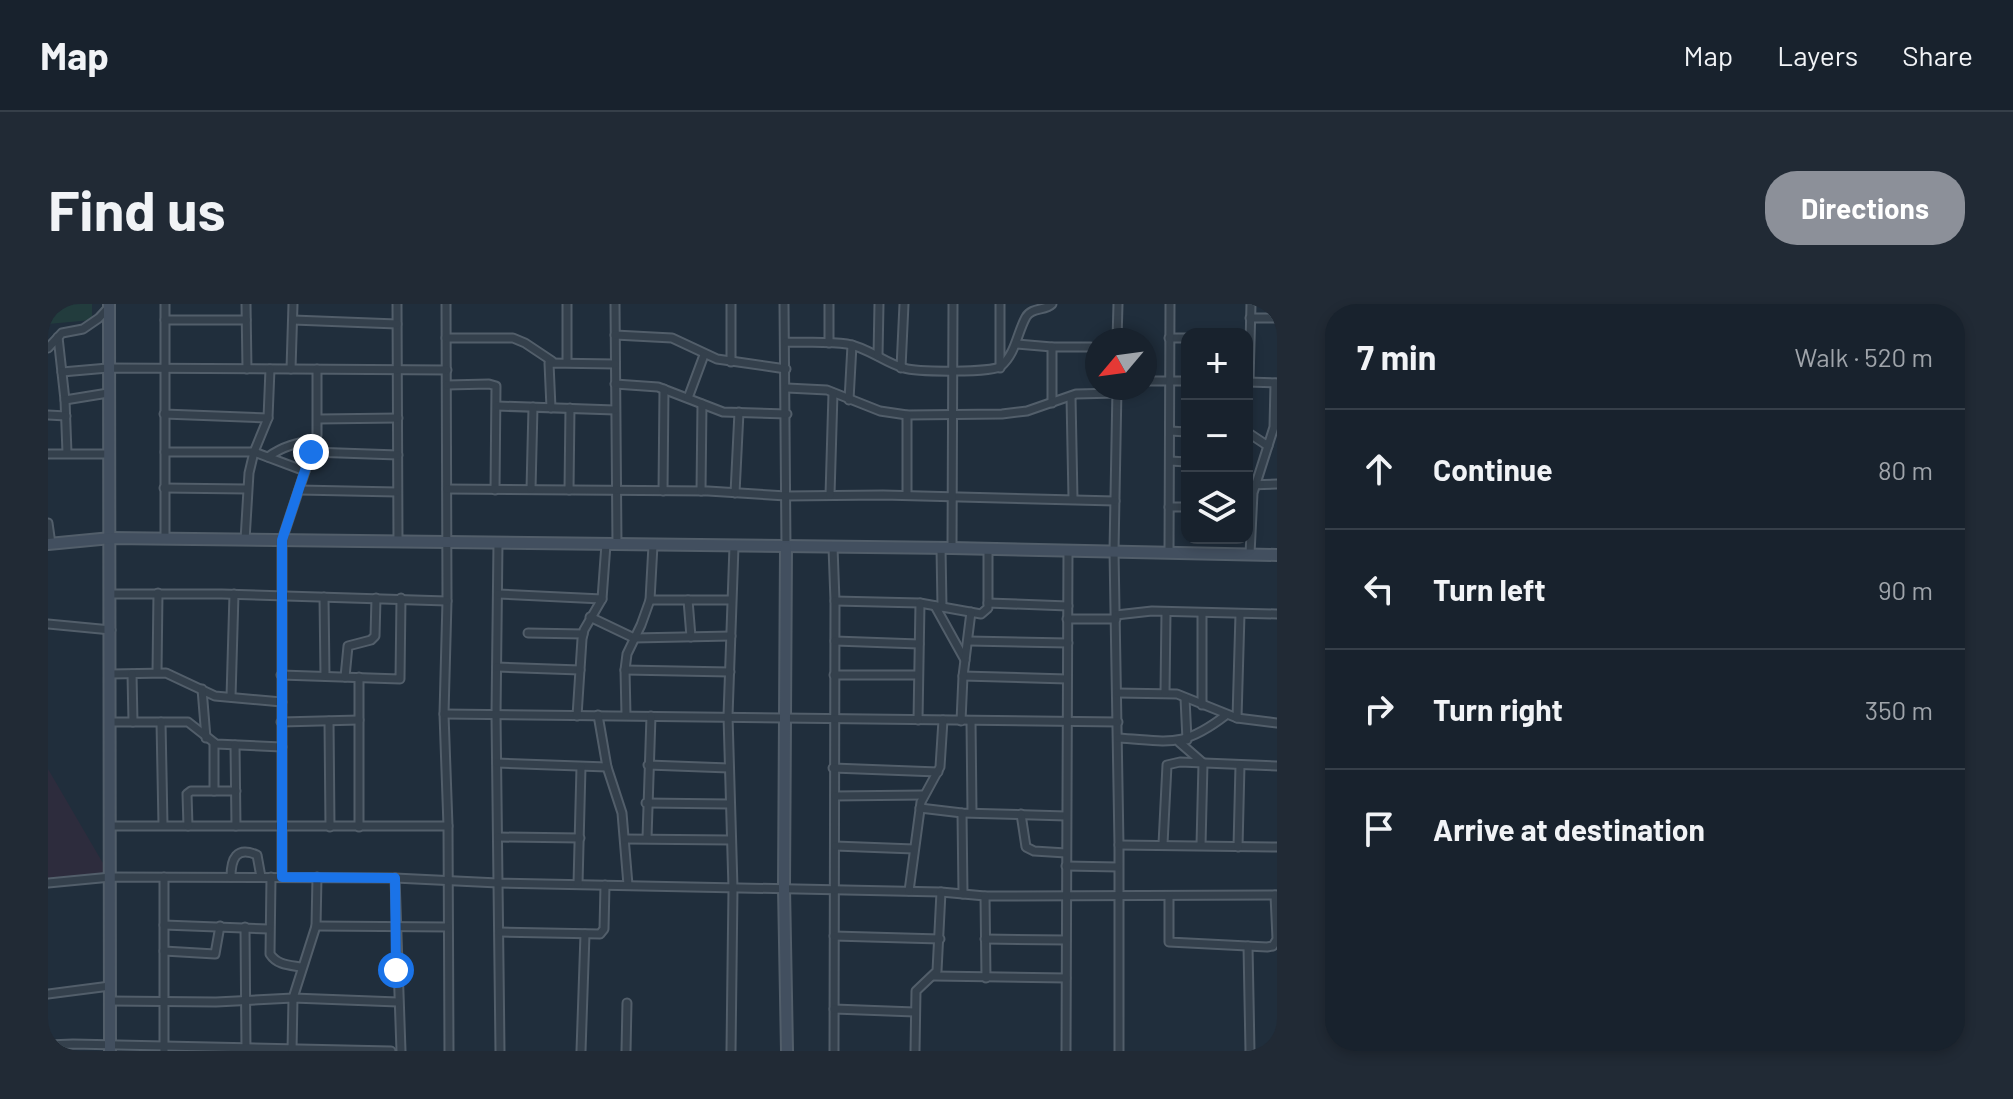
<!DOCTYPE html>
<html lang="en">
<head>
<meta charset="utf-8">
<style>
  body { margin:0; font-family:Barlow,sans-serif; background:#212a35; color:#f1f3f6 }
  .controls { position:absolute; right:24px; top:24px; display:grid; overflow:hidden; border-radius:16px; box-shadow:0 4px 12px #0003 }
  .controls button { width:72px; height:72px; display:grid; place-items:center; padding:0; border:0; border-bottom:2px solid #363f49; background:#18222d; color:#f1f3f6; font:40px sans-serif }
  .compass { position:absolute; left:1037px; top:24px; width:72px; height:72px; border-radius:50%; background:#18222d; box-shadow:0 4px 12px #0003; rotate:241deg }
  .stop { position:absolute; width:24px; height:24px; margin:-18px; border:6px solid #1a73e8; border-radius:50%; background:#fff }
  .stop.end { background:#1a73e8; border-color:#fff; box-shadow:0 2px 8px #0008 }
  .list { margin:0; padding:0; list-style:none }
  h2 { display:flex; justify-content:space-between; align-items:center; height:104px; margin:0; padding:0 32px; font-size:34px }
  h2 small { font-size:26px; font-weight:400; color:#9fa4aa }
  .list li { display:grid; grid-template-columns:52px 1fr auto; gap:24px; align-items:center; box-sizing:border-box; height:120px; padding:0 32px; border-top:2px solid #363f49 }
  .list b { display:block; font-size:30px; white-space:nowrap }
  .list em { font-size:26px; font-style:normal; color:#9fa4aa }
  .icon { flex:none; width:44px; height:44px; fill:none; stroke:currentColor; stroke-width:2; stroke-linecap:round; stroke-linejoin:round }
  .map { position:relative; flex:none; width:1229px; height:747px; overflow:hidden; border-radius:32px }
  header { display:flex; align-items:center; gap:48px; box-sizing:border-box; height:112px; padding:0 40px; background:#18222d; border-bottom:2px solid #363f49 }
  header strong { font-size:38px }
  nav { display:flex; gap:44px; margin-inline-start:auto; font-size:28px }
  .intro { display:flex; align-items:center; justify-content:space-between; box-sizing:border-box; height:192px; padding:0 48px }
  h1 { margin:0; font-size:56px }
  .button { padding:20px 36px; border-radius:32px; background:#8c9099; color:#fff; font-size:28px; font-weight:700 }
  main { display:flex; gap:48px; padding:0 48px }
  aside { flex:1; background:#18222d; border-radius:32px; box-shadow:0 4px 12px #0003 }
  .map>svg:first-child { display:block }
</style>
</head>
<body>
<header>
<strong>Map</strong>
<nav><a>Map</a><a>Layers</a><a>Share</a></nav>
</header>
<div class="intro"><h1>Find us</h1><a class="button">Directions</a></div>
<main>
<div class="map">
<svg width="1229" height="747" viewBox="0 0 1229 747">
  <rect width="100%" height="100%" fill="#202e3c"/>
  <polygon fill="#2d2c3d" points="0,465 63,573 0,579"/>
  <polygon fill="#223c3d" points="0,0 44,0 44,16 0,20"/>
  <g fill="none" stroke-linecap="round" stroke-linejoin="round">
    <defs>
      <g id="street">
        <polyline points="198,0 199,65"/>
        <polyline points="349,0 350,238"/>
        <polyline points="398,0 399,297 396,410 400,522 401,747"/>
        <polyline points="519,0 519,58"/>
        <polyline points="567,0 569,241"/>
        <polyline points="683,0 683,58"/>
        <polyline points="736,0 738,243"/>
        <polyline points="1202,14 1229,14"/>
        <polyline points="117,16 198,16"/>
        <polyline points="245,16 349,20"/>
        <polyline points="567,31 624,34 669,55 738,65"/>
        <polyline points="10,33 17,96 19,149"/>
        <polyline points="398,34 465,34 477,39 504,57"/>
        <polyline points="1121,34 1139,34"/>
        <polyline points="1069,36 1070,0"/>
        <path d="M 738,38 C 758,39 779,37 799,40 C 819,43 837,59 856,64 C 868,68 945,69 953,62 C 968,49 969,29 978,13 C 984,3 997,7 1004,0"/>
        <polyline points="781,39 781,0"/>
        <polyline points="969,40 1004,43 1043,43"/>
        <polyline points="1004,43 1004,99"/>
        <polyline points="0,44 14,29 35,25 51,14 61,3"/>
        <polyline points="830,52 831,0"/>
        <polyline points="853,64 856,0"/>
        <polyline points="952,64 952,0"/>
        <polyline points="243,65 245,0"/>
        <polyline points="14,68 60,64 399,66"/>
        <polyline points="1097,77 1139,77"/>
        <polyline points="1199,78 1229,79"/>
        <polyline points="1201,78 1203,0"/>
        <polyline points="567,80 610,83 675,108 739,110"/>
        <polyline points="399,81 441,80 448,82 447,186"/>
        <polyline points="739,84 779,86 832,107 859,111 954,110 979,107 1028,90 1069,89"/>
        <polyline points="1069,84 1066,247 1071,541 1071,747"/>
        <polyline points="1023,93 1025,195"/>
        <polyline points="640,94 656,51"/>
        <polyline points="17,96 60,89"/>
        <polyline points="801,96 804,41"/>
        <polyline points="449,102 567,106"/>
        <polyline points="503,104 501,59 567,60"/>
        <polyline points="116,110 220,114"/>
        <polyline points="0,111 18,112"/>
        <polyline points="859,111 859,191"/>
        <polyline points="271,115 350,114"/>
        <polyline points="1122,127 1139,128"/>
        <polyline points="1199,128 1220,142"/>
        <polyline points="117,148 206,148 257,167"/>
        <polyline points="263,148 350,151"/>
        <polyline points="0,150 60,150"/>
        <path d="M 220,153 C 235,142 249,139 267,136"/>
        <polyline points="1122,157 1139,158"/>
        <polyline points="1199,181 1229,180"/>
        <polyline points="116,184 199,185"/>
        <polyline points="399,185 660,187 738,192 835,191 1067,197"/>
        <polyline points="483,185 485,103"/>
        <polyline points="251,186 349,188"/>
        <polyline points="521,186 522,104"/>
        <polyline points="615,187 616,85"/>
        <polyline points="653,187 654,100"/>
        <polyline points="687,189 691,108"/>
        <polyline points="782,191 785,89"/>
        <polyline points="1121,203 1139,203"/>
        <polyline points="0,219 3,240"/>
        <polyline points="117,235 117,0"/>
        <polyline points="197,236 201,169 206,148 220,114 222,65"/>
        <polyline points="450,239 448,411 452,747"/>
        <polyline points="785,243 787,297 786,747"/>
        <polyline points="893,244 894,303"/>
        <polyline points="904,244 905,0"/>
        <polyline points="1121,249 1122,0"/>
        <polyline points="1202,250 1205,189 1226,123 1227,79"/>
        <polyline points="63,290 174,290 399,297"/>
        <polyline points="450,290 554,295"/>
        <polyline points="276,293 277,372"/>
        <polyline points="602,296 682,296"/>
        <polyline points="640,296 643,333"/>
        <polyline points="787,297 872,299 933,310 940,304 940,245"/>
        <polyline points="940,299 1020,302"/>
        <polyline points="887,302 917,356"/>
        <polyline points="1068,311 1104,307 1229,310"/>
        <polyline points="542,313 586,334 683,332"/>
        <polyline points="1019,315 1068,315"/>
        <polyline points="0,320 63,326"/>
        <polyline points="480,329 535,330"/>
        <polyline points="787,337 871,340"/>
        <polyline points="921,337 1020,339"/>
        <polyline points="449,363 532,366"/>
        <polyline points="577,366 682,368"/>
        <polyline points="109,368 110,289"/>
        <polyline points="63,370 118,369 167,392 234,398"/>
        <polyline points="84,370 85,418"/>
        <polyline points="233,371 352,375 353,294"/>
        <polyline points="786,371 870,371"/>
        <polyline points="915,372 1019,375"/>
        <polyline points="297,373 300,342 323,336 327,332 328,294"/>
        <polyline points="154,385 158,434"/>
        <polyline points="1069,389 1129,390 1189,414 1229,419"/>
        <polyline points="1117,389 1118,308"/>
        <polyline points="183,393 186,290"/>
        <polyline points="1137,394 1139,436"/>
        <polyline points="1154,401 1154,309"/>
        <polyline points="396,410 1070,418"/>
        <polyline points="550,411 559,463 574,509 580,581"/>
        <polyline points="578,411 577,366 579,350 593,321 602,296 605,241"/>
        <polyline points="529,412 534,335 536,326 554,295 558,240"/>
        <polyline points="1189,414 1192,310"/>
        <polyline points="870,416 872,299"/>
        <polyline points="281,417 282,523"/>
        <polyline points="913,417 915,372 923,308"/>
        <polyline points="923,417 924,508"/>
        <polyline points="62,418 140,418 168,440 234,443"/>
        <polyline points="113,418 115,521"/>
        <polyline points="233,418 311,416"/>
        <path d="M 1070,434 C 1121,437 1134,445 1178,411"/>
        <polyline points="1131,438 1155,459 1153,541"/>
        <polyline points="166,439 166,487"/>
        <polyline points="187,441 188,522"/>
        <polyline points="449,459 559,463"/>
        <polyline points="600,461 681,464"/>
        <polyline points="785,464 890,468"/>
        <polyline points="787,492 876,491"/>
        <polyline points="598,499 681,500"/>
        <polyline points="872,504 914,509 1018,512"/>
        <polyline points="914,509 915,590"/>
        <polyline points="973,510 978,543 986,547 1018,549"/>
        <polyline points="62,522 400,522"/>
        <polyline points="140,522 139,490 143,487 188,487"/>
        <polyline points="311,523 311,373"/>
        <polyline points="450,533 532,534"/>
        <polyline points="599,534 603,412"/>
        <polyline points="577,535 682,536"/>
        <polyline points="1115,540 1119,461 1132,458 1229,462"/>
        <polyline points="1071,541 1229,543"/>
        <polyline points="787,542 866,545"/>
        <polyline points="1190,543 1192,461"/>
        <polyline points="1018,562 1070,563"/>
        <path d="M 183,573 C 183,555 188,542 209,551 L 213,573"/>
        <path d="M 223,573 L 222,650 C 229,661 241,661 253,663"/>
        <polyline points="234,573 234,236 269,131 269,65"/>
        <polyline points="347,574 353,747"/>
        <polyline points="0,579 63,573 347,574 450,579 893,588 937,592 1229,591"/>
        <polyline points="530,580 533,463"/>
        <polyline points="861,587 873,498 892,463 895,416"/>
        <polyline points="937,592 938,674"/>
        <polyline points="1121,592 1121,638 1219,643 1225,642 1229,635 1227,591"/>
        <polyline points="116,621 221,625"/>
        <polyline points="268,622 400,623"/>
        <polyline points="197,623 198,747"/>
        <polyline points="452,628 552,630 556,625 557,581"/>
        <polyline points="786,632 892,635"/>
        <polyline points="937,635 1018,636"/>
        <polyline points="1200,642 1202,747"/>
        <polyline points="116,647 167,650 172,622"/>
        <polyline points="886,672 1018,674"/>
        <polyline points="0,690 62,682"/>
        <polyline points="62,697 168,698 245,694 350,698"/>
        <polyline points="786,705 867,708"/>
        <polyline points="0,741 25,740 343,747"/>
        <polyline points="116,747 116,573"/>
        <polyline points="244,747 245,694 268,622 269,573"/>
        <polyline points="533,747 537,630"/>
        <polyline points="578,747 579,699"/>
        <polyline points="683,747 685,584 680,412 686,242"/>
        <polyline points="867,747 868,687 889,667 893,588"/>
        <polyline points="1018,747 1020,246"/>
      </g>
      <g id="secondary">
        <polyline points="61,0 62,747"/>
        <polyline points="0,240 63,234 904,244 1229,251"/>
        <polyline points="738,243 736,584 739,747"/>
      </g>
    </defs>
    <use href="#street" stroke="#525e6a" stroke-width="11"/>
    <use href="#secondary" stroke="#525e6a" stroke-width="14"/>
    <use href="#street" stroke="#34404c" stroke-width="7"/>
    <use href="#secondary" stroke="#424f5f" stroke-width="10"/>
  </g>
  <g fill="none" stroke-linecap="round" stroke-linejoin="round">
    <polyline stroke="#1a73e8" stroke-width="10" points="263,148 234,236 234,573 347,574 348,666"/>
  </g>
</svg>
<div class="controls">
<button>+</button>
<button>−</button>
<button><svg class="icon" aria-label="layers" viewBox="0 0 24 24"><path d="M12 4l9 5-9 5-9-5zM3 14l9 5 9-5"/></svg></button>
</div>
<svg class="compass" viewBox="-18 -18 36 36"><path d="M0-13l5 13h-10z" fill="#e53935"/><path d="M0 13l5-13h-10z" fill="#9fa4aa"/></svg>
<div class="stop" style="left:348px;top:666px"></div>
<div class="stop end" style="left:263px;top:148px"></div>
</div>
<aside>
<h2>7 min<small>Walk · 520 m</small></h2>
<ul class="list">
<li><svg class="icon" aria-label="ahead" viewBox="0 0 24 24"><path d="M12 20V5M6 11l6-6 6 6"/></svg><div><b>Continue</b></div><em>80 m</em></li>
<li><svg class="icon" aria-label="left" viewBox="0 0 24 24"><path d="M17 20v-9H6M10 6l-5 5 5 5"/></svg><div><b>Turn left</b></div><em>90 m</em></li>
<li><svg class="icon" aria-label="right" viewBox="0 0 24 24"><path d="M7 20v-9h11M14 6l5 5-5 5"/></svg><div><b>Turn right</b></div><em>350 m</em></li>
<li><svg class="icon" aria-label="arrive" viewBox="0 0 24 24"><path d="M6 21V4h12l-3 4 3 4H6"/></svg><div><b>Arrive at destination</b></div></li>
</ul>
</aside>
</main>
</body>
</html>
